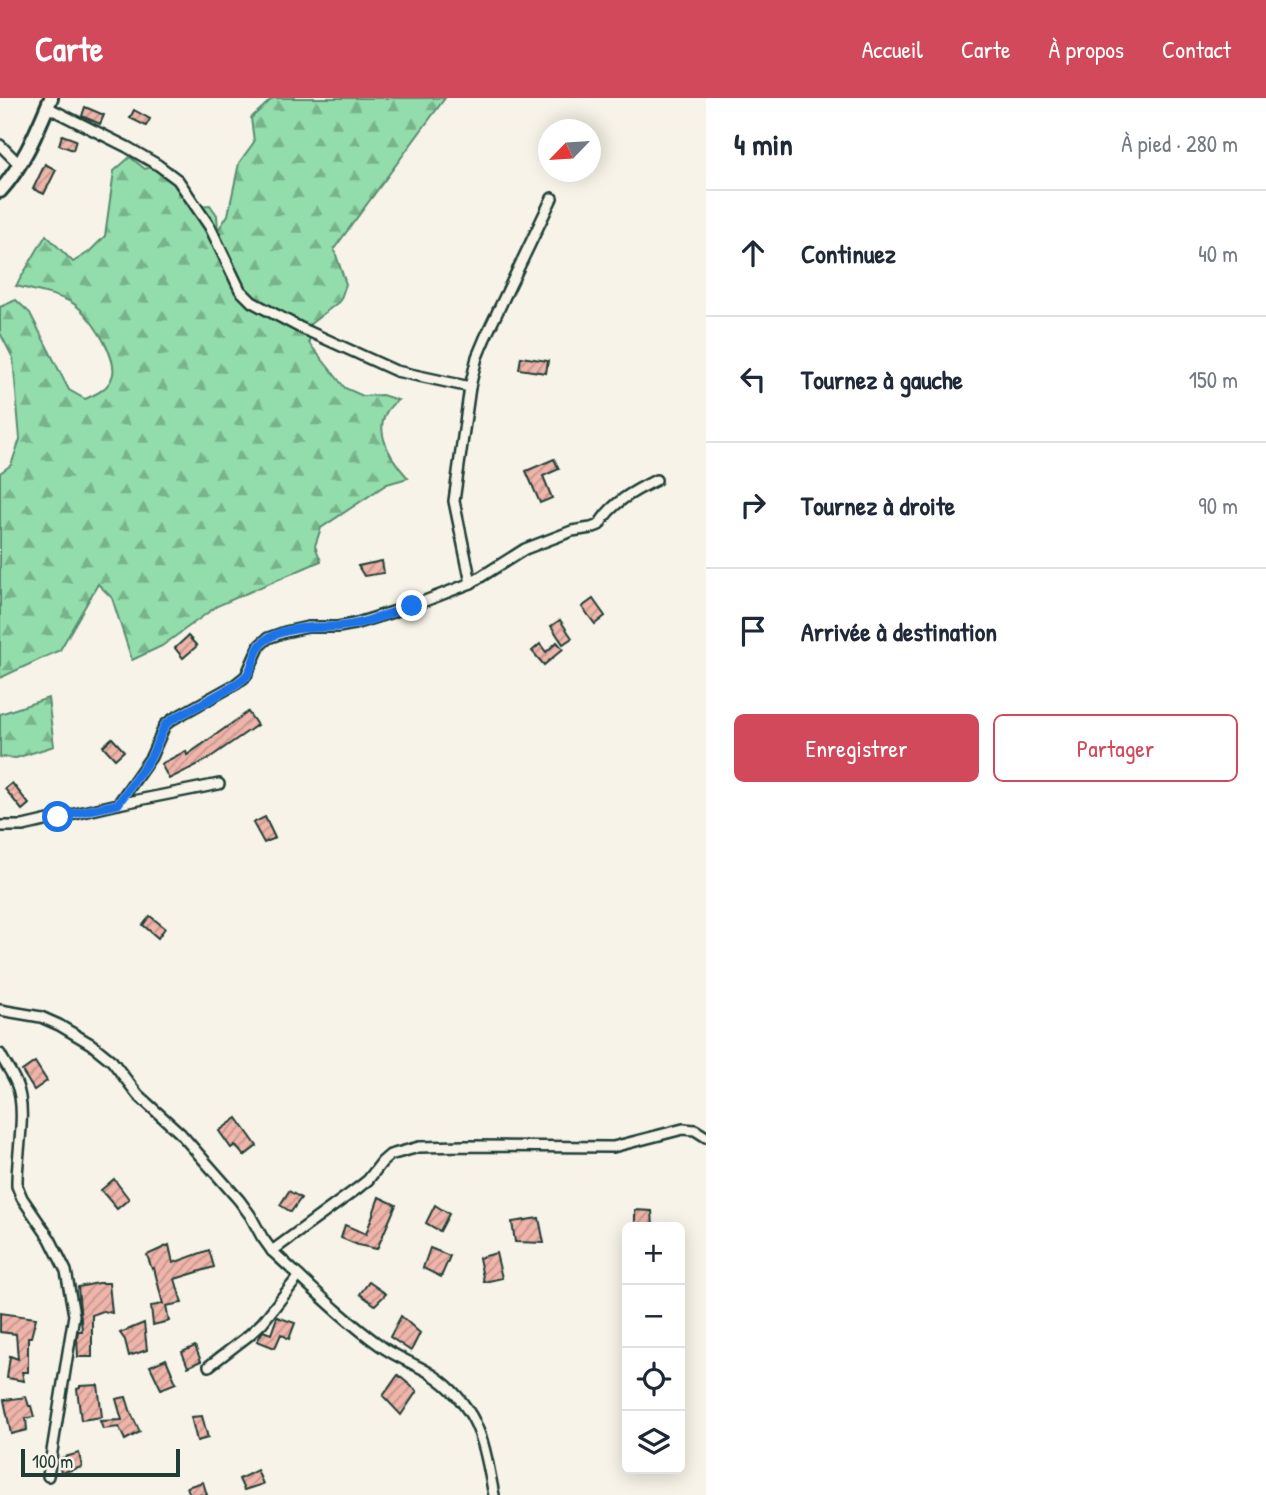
<!DOCTYPE html>
<html lang="fr">
<head>
<meta charset="utf-8">
<style>
  body { margin:0; font-family:"Patrick Hand",sans-serif; background:#f6f6f7; color:#1f2937 }
  .controls { position:absolute; right:21px; bottom:21px; display:grid; overflow:hidden; border-radius:10px; box-shadow:0 4px 18px #0003 }
  .controls button { width:63px; height:63px; display:grid; place-items:center; padding:0; border:0; border-bottom:2px solid #e0e1e3; background:#fff; color:#1f2937; font:35px sans-serif }
  .compass { position:absolute; left:538px; top:21px; width:63px; height:63px; border-radius:50%; background:#fff; box-shadow:0 4px 18px #0003; rotate:245deg }
  .scale { position:absolute; left:21px; bottom:18px; width:159px; box-sizing:border-box; padding-left:7px; border:4px solid #1f3d34; border-top:0; font-size:19px; line-height:24px; white-space:nowrap; color:#1f3d34; -webkit-text-stroke:5px #f7f3e8; paint-order:stroke }
  .stop { position:absolute; width:21px; height:21px; margin:-16px; border:5px solid #1a73e8; border-radius:50%; background:#fff }
  .stop.end { background:#1a73e8; border-color:#fff; box-shadow:0 2px 7px #0008 }
  .list { margin:0; padding:0; list-style:none }
  h2 { display:flex; justify-content:space-between; align-items:center; height:91px; margin:0; padding:0 28px; font-size:30px }
  h2 small { font-size:23px; font-weight:400; color:#747a83 }
  .list li { display:grid; grid-template-columns:46px 1fr auto; gap:21px; align-items:center; box-sizing:border-box; height:126px; padding:0 28px; border-top:2px solid #e0e1e3 }
  .list b { display:block; font-size:26px; white-space:nowrap }
  .list em { font-size:23px; font-style:normal; color:#747a83 }
  .actions { display:flex; gap:14px; padding:21px 28px }
  .actions a { flex:1; padding:16px 0; border:2px solid #d1495b; border-radius:10px; text-align:center; font-size:24px; color:#d1495b }
  .actions .main { background:#d1495b; color:#fff }
  .icon { flex:none; width:38px; height:38px; fill:none; stroke:currentColor; stroke-width:2; stroke-linecap:round; stroke-linejoin:round }
  .map { position:relative; flex:none; width:706px; height:1397px; overflow:hidden }
  header { display:flex; align-items:center; gap:42px; box-sizing:border-box; height:98px; padding:0 35px; background:#d1495b; color:#fff }
  header strong { font-size:33px }
  nav { display:flex; gap:38px; margin-inline-start:auto; font-size:24px }
  main { display:flex }
  aside { flex:1; background:#fff }
  .map>svg:first-child { display:block }
</style>
</head>
<body>
<header>
<strong>Carte</strong>
<nav><a>Accueil</a><a>Carte</a><a>À propos</a><a>Contact</a></nav>
</header>
<main>
<div class="map">
<svg width="706" height="1397" viewBox="0 0 706 1397">
  <defs>
    <pattern id="forest-firs" width="22" height="20" patternUnits="userSpaceOnUse" patternTransform="scale(1.75)"><rect width="22" height="20" fill="#93dcab"/><path d="M5 1l3.5 6h-7zM16 11l3.5 6h-7z" fill="#77b48c"/></pattern>
    <pattern id="building-hatch" width="6" height="6" patternUnits="userSpaceOnUse" patternTransform="scale(1.75)"><rect width="6" height="6" fill="#efb4aa"/><path d="M-1 1l2-2M0 6l6-6M5 7l2-2" fill="none" stroke="#c1948b"/></pattern>
  </defs>
  <rect width="100%" height="100%" fill="#f7f3e8"/>
  <filter id="ink" filterUnits="userSpaceOnUse"><feTurbulence type="fractalNoise" baseFrequency=".0143" numOctaves="2"/><feDisplacementMap in="SourceGraphic" scale="14" xChannelSelector="R" yChannelSelector="G"/><feConvolveMatrix kernelMatrix="1 2 1 2 8 2 1 2 1" color-interpolation-filters="sRGB"/></filter>
  <g filter="url(#ink)">
    <g fill="url(#forest-firs)" stroke="#598c70" stroke-width="2">
      <path d="M 273,0 L 445,0 L 334,151 L 346,186 L 340,203 L 309,227 L 309,245 L 345,290 L 363,298 L 382,297 L 398,302 C 367,324 388,358 408,380 L 387,386 L 321,430 L 315,448 L 321,463 L 217,508 L 162,548 L 132,562 L 112,500 L 98,486 L 60,552 L 0,580 L 0,375 L 11,367 L 20,341 L 13,260 L 0,235 L 0,209 L 16,202 L 30,215 L 69,292 L 85,301 C 97,296 110,290 113,276 C 117,257 86,210 69,203 C 55,196 32,192 16,188 L 46,137 L 73,164 L 89,154 L 105,138 L 114,73 L 130,59 L 145,71 L 158,67 L 191,90 L 198,108 L 210,107 L 217,117 L 218,132 L 228,117 L 239,65 L 254,44 L 251,20 Z"/>
      <polygon points="48,600 54,648 16,660 0,659 0,616"/>
    </g>
    <g fill="url(#building-hatch)" stroke="#1f3d34" stroke-width="2">
      <polygon points="85,9 104,17 100,26 82,18"/>
      <polygon points="134,12 150,21 146,28 130,20"/>
      <polygon points="62,37 76,42 73,52 59,47"/>
      <polygon points="45,66 56,72 44,96 33,91"/>
      <polygon points="521,259 548,263 546,275 519,271"/>
      <polygon points="554,361 559,371 543,378 552,400 540,405 526,373"/>
      <polygon points="382,463 384,475 364,478 358,468"/>
      <polygon points="593,501 605,518 595,526 582,509"/>
      <polygon points="560,522 572,540 563,546 551,528"/>
      <polygon points="188,538 197,548 183,560 175,550"/>
      <polygon points="557,544 563,551 544,567 532,553 540,546 546,554"/>
      <polygon points="248,614 257,627 205,663 169,681 161,666 186,653 187,657"/>
      <polygon points="112,640 124,653 115,661 103,648"/>
      <polygon points="12,685 29,706 22,712 5,691"/>
      <polygon points="265,719 275,740 264,745 253,725"/>
      <polygon points="150,818 165,830 158,840 143,827"/>
      <polygon points="35,964 47,983 34,992 22,973"/>
      <polygon points="237,1020 257,1048 244,1058 235,1047 231,1050 219,1033"/>
      <polygon points="114,1081 129,1101 117,1111 101,1092"/>
      <polygon points="289,1093 301,1100 291,1114 280,1107"/>
      <polygon points="379,1099 396,1107 377,1151 358,1147 341,1140 345,1127 366,1136"/>
      <polygon points="435,1107 449,1116 440,1133 426,1125"/>
      <polygon points="635,1112 652,1113 653,1129 635,1129"/>
      <polygon points="539,1120 544,1145 515,1144 512,1124"/>
      <polygon points="169,1147 173,1165 209,1152 214,1169 175,1181 182,1205 166,1208 169,1223 153,1227 151,1208 163,1206 154,1170 152,1171 147,1157"/>
      <polygon points="430,1150 450,1158 441,1179 423,1170"/>
      <polygon points="496,1155 502,1180 484,1184 479,1160"/>
      <polygon points="369,1184 386,1196 375,1207 360,1196"/>
      <polygon points="98,1185 109,1185 112,1215 103,1213 92,1217 92,1259 78,1259 77,1240 78,1233 82,1233 78,1189"/>
      <polygon points="0,1215 36,1220 31,1239 28,1239 28,1274 22,1274 24,1283 7,1280 10,1258 18,1261 16,1236 0,1234"/>
      <polygon points="401,1218 420,1235 411,1253 390,1239"/>
      <polygon points="277,1219 295,1225 289,1241 281,1236 275,1250 257,1243 263,1233 271,1236"/>
      <polygon points="144,1225 147,1252 129,1258 125,1242 120,1235"/>
      <polygon points="195,1248 201,1263 188,1269 182,1254"/>
      <polygon points="166,1261 176,1285 161,1291 150,1268"/>
      <polygon points="398,1277 417,1293 401,1317 383,1298"/>
      <polygon points="98,1287 102,1319 81,1322 77,1291 80,1290 80,1288"/>
      <polygon points="26,1299 29,1308 31,1308 34,1319 26,1320 27,1332 11,1336 4,1302"/>
      <polygon points="126,1299 131,1315 140,1334 125,1342 119,1329 103,1331 100,1323 122,1322 116,1301"/>
      <polygon points="202,1318 208,1340 197,1343 191,1319"/>
      <polygon points="79,1355 82,1369 61,1375 58,1361"/>
      <polygon points="257,1372 263,1386 244,1392 239,1381"/>
      <polygon points="203,1384 207,1397 190,1397 187,1389"/>
    </g>
    <g fill="none" stroke-linecap="round" stroke-linejoin="round">
      <defs>
        <g id="street">
          <polyline points="47,9 127,49 158,67 178,82 210,129 240,192 252,204 299,229 396,273 470,289"/>
          <polyline points="0,47 19,66"/>
          <polyline points="471,485 454,403 470,289 477,259 485,240 552,100"/>
          <path d="M 118,706 L 151,659 L 165,627 L 173,621 L 236,586 L 246,578 L 260,547 L 268,540 L 285,534 L 308,529 L 338,529 L 354,526 L 412,508 L 471,485 L 525,451 L 572,433 L 591,430 L 599,427 C 611,405 634,393 656,382"/>
          <polyline points="0,728 23,728 118,706 219,686"/>
          <path d="M 0,912 L 41,919 L 59,927 L 91,946 L 112,963 L 138,997 L 180,1035 L 239,1102 L 250,1117 L 262,1139 L 272,1153 C 306,1184 344,1222 381,1248 C 393,1257 406,1262 419,1269 C 437,1278 455,1293 467,1311 C 484,1335 488,1368 494,1397"/>
          <path d="M 0,956 C 5,966 12,975 16,985 C 28,1012 16,1058 17,1088 L 22,1100 L 50,1141 L 66,1173 L 74,1217 L 48,1378"/>
          <polyline points="272,1153 358,1090 368,1082 382,1064 390,1057 419,1049 465,1048 613,1049 683,1031 695,1032 706,1039"/>
          <polyline points="209,1268 248,1238 262,1225 299,1178"/>
        </g>
        <path id="secondary" d="M 0,93 C 23,68 38,31 51,0"/>
      </defs>
      <use href="#street" stroke="#1f3d34" stroke-width="14"/>
      <use href="#secondary" stroke="#1f3d34" stroke-width="18"/>
      <use href="#street" stroke="#f7f3e8" stroke-width="9"/>
      <use href="#secondary" stroke="#f7f3e8" stroke-width="12"/>
    </g>
  </g>
  <g fill="none" stroke-linecap="round" stroke-linejoin="round" filter="url(#ink)">
    <path stroke="#1a73e8" stroke-width="9" d="M 58,719 L 118,706 L 151,659 L 165,627 L 173,621 C 187,613 239,588 247,577 C 255,566 254,549 267,541 C 293,525 323,532 351,527 C 372,523 392,514 412,508"/>
  </g>
</svg>
<div class="controls">
<button>+</button>
<button>−</button>
<button><svg class="icon" aria-label="locate" viewBox="0 0 24 24"><circle cx="12" cy="12" r="6"/><path d="M12 2v4M12 18v4M2 12h4M18 12h4"/></svg></button>
<button><svg class="icon" aria-label="layers" viewBox="0 0 24 24"><path d="M12 4l9 5-9 5-9-5zM3 14l9 5 9-5"/></svg></button>
</div>
<svg class="compass" viewBox="-18 -18 36 36"><path d="M0-13l5 13h-10z" fill="#e53935"/><path d="M0 13l5-13h-10z" fill="#747a83"/></svg>
<div class="scale">100 m</div>
<div class="stop" style="left:58px;top:719px"></div>
<div class="stop end" style="left:412px;top:508px"></div>
</div>
<aside>
<h2>4 min<small>À pied · 280 m</small></h2>
<ul class="list">
<li><svg class="icon" aria-label="ahead" viewBox="0 0 24 24"><path d="M12 20V5M6 11l6-6 6 6"/></svg><div><b>Continuez</b></div><em>40 m</em></li>
<li><svg class="icon" aria-label="left" viewBox="0 0 24 24"><path d="M17 20v-9H6M10 6l-5 5 5 5"/></svg><div><b>Tournez à gauche</b></div><em>150 m</em></li>
<li><svg class="icon" aria-label="right" viewBox="0 0 24 24"><path d="M7 20v-9h11M14 6l5 5-5 5"/></svg><div><b>Tournez à droite</b></div><em>90 m</em></li>
<li><svg class="icon" aria-label="arrive" viewBox="0 0 24 24"><path d="M6 21V4h12l-3 4 3 4H6"/></svg><div><b>Arrivée à destination</b></div></li>
</ul>
<div class="actions"><a class="main">Enregistrer</a><a>Partager</a></div>
</aside>
</main>
</body>
</html>
